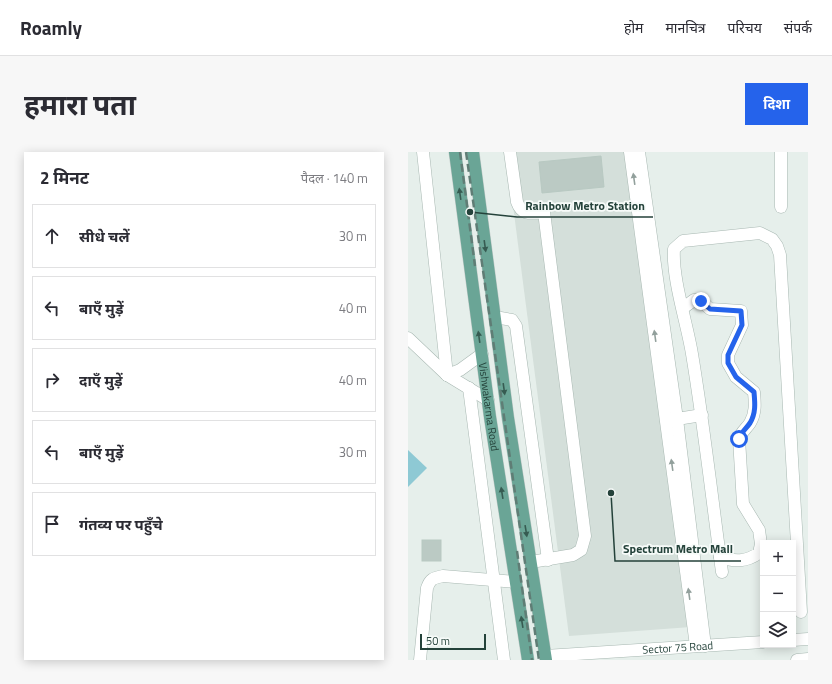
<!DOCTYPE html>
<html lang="hi">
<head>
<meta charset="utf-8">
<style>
  body { margin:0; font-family:"Titillium Web","Noto Sans Devanagari",sans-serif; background:#f7f7f7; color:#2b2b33 }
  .controls { position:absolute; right:12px; bottom:12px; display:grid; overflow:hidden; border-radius:0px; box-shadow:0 2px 10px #0003 }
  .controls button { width:36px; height:36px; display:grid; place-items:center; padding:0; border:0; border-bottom:1px solid #e1e1e2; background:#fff; color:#2b2b33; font:20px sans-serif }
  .scale { position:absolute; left:12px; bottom:10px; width:66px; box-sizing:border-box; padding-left:4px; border:2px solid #24423a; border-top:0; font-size:11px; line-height:14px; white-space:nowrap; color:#24423a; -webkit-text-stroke:3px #f7fbf9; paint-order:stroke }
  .stop { position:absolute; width:12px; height:12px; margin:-9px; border:3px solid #2563eb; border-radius:50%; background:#fff }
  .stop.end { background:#2563eb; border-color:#fff; box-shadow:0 1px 4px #0008 }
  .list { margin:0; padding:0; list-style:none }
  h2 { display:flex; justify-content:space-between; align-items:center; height:52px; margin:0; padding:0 16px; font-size:17px }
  h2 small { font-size:13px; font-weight:400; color:#7c7c81 }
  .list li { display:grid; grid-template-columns:26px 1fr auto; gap:12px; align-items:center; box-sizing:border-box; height:64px; margin:0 8px 8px; padding:0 8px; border:1px solid #e1e1e2; border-radius:0px }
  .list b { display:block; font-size:15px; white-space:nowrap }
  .list em { font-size:13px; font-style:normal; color:#7c7c81 }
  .icon { flex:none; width:22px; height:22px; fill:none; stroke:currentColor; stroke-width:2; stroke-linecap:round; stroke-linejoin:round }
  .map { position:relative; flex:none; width:400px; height:508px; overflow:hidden; border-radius:0px }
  header { display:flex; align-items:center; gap:24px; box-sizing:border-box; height:56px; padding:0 20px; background:#fff; border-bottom:1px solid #e1e1e2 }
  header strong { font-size:19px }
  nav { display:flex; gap:22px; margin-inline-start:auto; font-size:14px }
  .intro { display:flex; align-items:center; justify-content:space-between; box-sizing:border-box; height:96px; padding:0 24px }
  h1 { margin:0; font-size:28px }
  .button { padding:10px 18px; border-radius:0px; background:#2563eb; color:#fff; font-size:14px; font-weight:700 }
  main { display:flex; gap:24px; padding:0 24px }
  aside { flex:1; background:#fff; border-radius:0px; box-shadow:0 2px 10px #0003 }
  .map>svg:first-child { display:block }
</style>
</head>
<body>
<header>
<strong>Roamly</strong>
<nav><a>होम</a><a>मानचित्र</a><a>परिचय</a><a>संपर्क</a></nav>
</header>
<div class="intro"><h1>हमारा पता</h1><a class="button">दिशा</a></div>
<main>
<aside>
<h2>2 मिनट<small>पैदल · 140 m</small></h2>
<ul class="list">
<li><svg class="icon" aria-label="ahead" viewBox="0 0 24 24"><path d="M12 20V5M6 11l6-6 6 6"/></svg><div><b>सीधे चलें</b></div><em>30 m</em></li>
<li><svg class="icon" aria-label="left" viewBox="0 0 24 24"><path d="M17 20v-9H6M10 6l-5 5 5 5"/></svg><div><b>बाएँ मुड़ें</b></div><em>40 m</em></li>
<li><svg class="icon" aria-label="right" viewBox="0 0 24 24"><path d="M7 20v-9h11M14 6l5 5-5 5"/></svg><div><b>दाएँ मुड़ें</b></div><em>40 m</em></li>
<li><svg class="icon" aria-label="left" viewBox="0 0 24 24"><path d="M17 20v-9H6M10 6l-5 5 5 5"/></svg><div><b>बाएँ मुड़ें</b></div><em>30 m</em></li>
<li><svg class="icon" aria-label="arrive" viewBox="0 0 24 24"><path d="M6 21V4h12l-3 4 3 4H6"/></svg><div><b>गंतव्य पर पहुँचे</b></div></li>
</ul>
</aside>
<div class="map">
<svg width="400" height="508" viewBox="0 0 400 508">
  <rect width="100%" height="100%" fill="#e6efeb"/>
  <polygon fill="#d4dfda" points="98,0 218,0 283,475 161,484"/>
  <polygon fill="#8ec9d4" points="0,298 19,316 0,335"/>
  <g fill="#bbcac4" stroke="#b8c9c2">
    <polygon points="193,4 196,35 134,41 131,10"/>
    <rect x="14" y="388" width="19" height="21"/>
  </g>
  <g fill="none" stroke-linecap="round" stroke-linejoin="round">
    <defs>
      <g id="minor">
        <polyline points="15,0 39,223"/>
        <path d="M 102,0 L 109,50 C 114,64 123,61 136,60 L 177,384 L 173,398 L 165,403 L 123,410"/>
        <polyline points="222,0 288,494"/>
        <polyline points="231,0 269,267 297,494"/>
        <polyline points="373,0 373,55"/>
        <path d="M 275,156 L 286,148 L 293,149 L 302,157 L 333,159 L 334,173 L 320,203 L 320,211 L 328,225 L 346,240 C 347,251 348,261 342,271 C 338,277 333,280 331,287 L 335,352 L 351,378 L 353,392 L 351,401 C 338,410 327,410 312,405"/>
        <polyline points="87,165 104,168 108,174 140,408"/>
        <polyline points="0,186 39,223 80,248"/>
        <polyline points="39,223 52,218 74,202"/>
        <polyline points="61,236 96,508"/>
        <polyline points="269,267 294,263"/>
        <path d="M 314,420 C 304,347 296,274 284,202 C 279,171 264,127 266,97 L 275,89 L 352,81 L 364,87 L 369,94 L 372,103 L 393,460"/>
        <polyline points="385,488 400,487"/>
        <path id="s1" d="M 137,504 L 355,490"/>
        <path d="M 12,508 L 19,436 C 22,427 25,426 35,424 L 108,430"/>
        <polyline points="389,508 400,507"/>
      </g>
      <g id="major">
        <path id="s2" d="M 47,0 L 82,265 L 120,508"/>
        <polyline points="65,0 100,266 138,508"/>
      </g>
    </defs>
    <use href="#minor" stroke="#a8b8b2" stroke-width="13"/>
    <use href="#major" stroke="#c2cac8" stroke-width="13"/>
    <use href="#minor" stroke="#fff" stroke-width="12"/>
    <use href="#major" stroke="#6aa596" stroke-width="12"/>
    <g stroke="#5f7d75" stroke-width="2.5" stroke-dasharray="8 4" stroke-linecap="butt">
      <polyline points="52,0 67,114"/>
      <polyline points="58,0 131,508"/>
      <polyline points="109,399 124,508"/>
    </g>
  </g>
  <defs><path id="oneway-solid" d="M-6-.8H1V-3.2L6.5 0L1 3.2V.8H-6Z"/></defs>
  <g fill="#92a09c">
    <use href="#oneway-solid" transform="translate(226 27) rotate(-98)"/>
    <use href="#oneway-solid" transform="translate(247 184) rotate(-98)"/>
    <use href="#oneway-solid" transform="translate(264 313) rotate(-98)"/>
    <use href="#oneway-solid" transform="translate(281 442) rotate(-98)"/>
  </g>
  <g fill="#365b51">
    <use href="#oneway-solid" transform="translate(52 42) rotate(-98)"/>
    <use href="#oneway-solid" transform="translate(77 94) rotate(82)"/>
    <use href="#oneway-solid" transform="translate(71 185) rotate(-98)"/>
    <use href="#oneway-solid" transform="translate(96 237) rotate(82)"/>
    <use href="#oneway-solid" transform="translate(94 341) rotate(-99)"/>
    <use href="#oneway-solid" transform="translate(118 379) rotate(81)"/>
    <use href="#oneway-solid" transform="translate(114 470) rotate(-99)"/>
  </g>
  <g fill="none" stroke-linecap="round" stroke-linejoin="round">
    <path stroke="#2563eb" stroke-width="5" d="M 293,149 L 302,157 L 333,159 L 334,173 L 320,203 L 320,211 L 328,225 L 346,240 C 347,251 348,261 342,271 C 338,277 333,280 331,287"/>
  </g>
  <g text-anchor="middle" stroke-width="3.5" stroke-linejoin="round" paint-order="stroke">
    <g font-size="11" fill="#24423a" stroke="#f7fbf9">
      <text dy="4" stroke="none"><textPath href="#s2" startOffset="257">Vishwakarma Road</textPath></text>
      <text dy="4" stroke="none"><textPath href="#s1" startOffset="133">Sector 75 Road</textPath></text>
    </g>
  </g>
  <path fill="none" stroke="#24423a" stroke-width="1.5" d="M62 60L109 65H245M203 341L207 409H333"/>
  <g fill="#24423a" stroke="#f7fbf9" stroke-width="1.5">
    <circle cx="62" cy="60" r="4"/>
    <circle cx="203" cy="341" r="4"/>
  </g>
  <g font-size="12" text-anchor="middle" font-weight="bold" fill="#24423a" stroke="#f7fbf9" stroke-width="3.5" stroke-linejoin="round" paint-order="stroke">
    <text x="177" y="58">Rainbow Metro Station</text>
    <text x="270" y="401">Spectrum Metro Mall</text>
  </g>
</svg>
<div class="controls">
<button>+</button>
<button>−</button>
<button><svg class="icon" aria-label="layers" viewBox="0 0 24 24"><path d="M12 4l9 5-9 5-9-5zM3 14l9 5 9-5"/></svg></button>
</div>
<div class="scale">50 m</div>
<div class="stop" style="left:331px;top:287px"></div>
<div class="stop end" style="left:293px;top:149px"></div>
</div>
</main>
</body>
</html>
